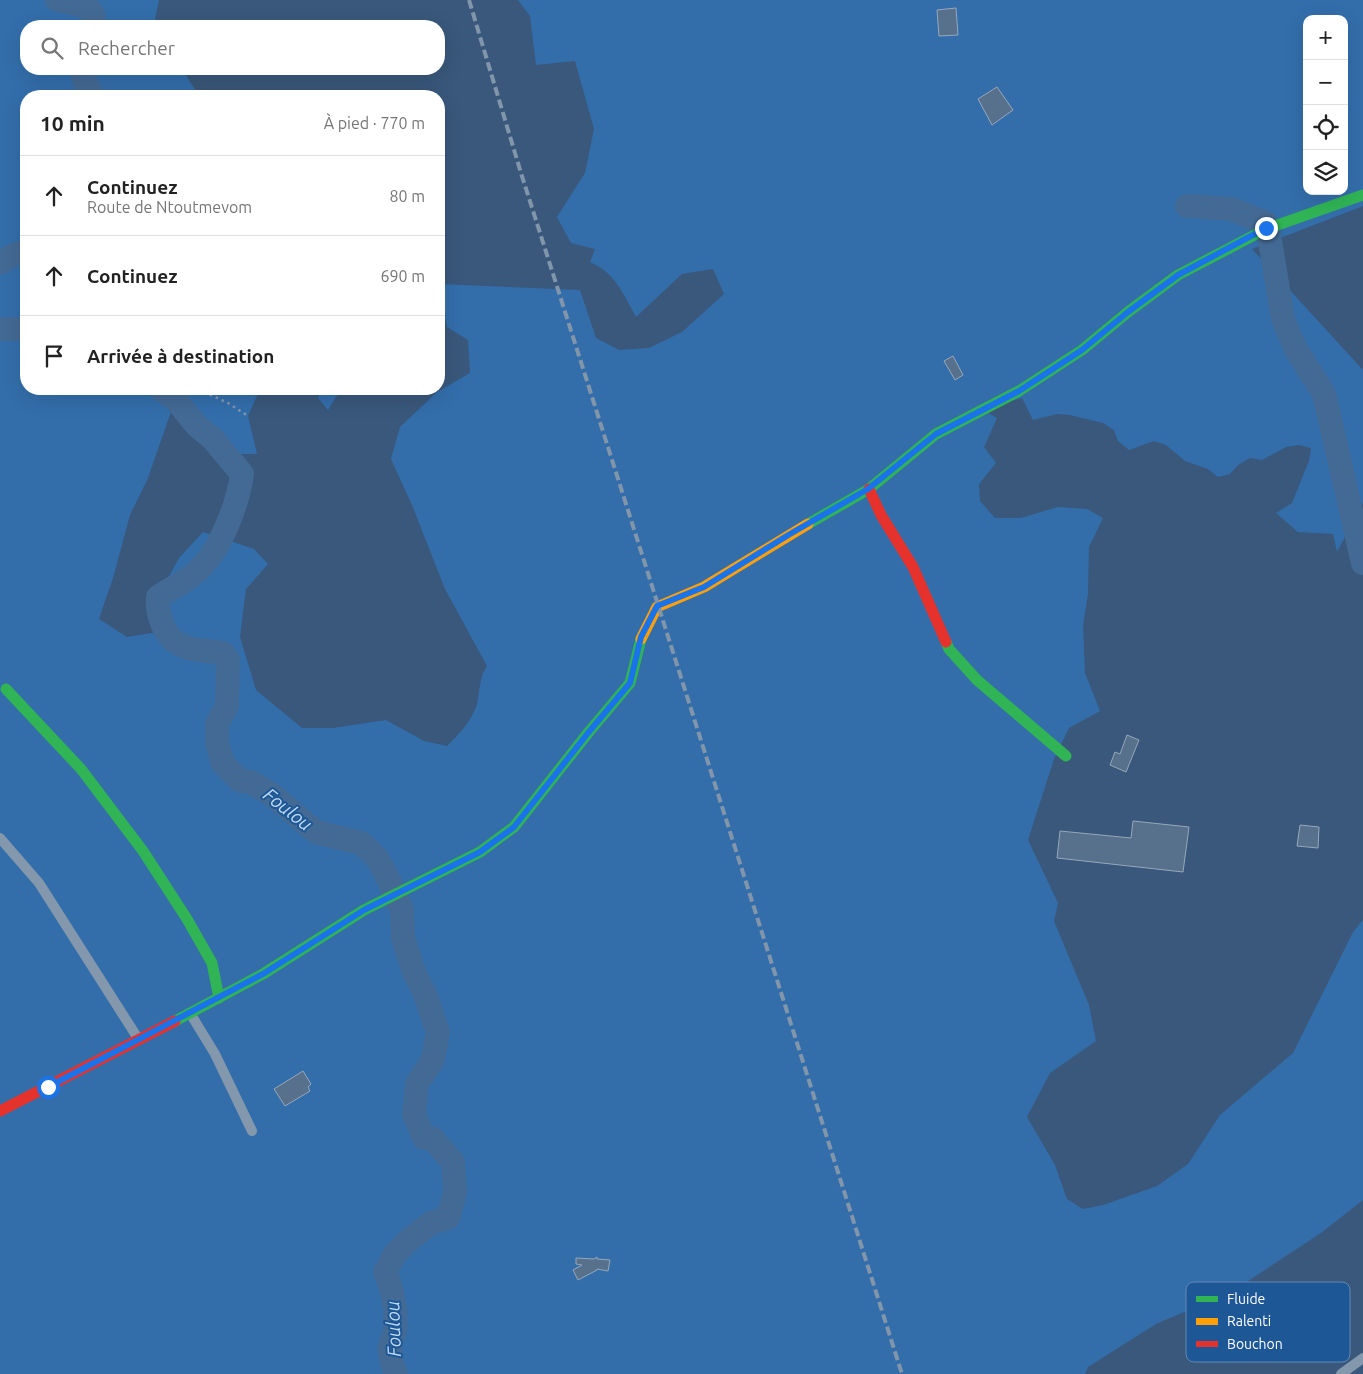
<!DOCTYPE html>
<html lang="fr">
<head>
<meta charset="utf-8">
<style>
  body { margin:0; font-family:Ubuntu,sans-serif; background:#f2f2f2; color:#222 }
  .controls { position:absolute; right:15px; top:15px; display:grid; overflow:hidden; border-radius:10px; box-shadow:0 5px 20px #0002 }
  .controls button { width:45px; height:45px; display:grid; place-items:center; padding:0; border:0; border-bottom:1px solid #e0e0e0; background:#fff; color:#222; font:25px sans-serif }
  .stop { position:absolute; width:15px; height:15px; margin:-11px; border:4px solid #1a73e8; border-radius:50%; background:#fff }
  .stop.end { background:#1a73e8; border-color:#fff; box-shadow:0 1px 5px #0008 }
  .list { margin:0; padding:0; list-style:none }
  h2 { display:flex; justify-content:space-between; align-items:center; height:65px; margin:0; padding:0 20px; font-size:21px }
  h2 small { font-size:16px; font-weight:400; color:#767676 }
  .list li { display:grid; grid-template-columns:32px 1fr auto; gap:15px; align-items:center; box-sizing:border-box; height:80px; padding:0 20px; border-top:1px solid #e0e0e0 }
  .list b { display:block; font-size:19px; white-space:nowrap }
  .list p { margin:0; font-size:16px; white-space:nowrap; color:#767676 }
  .list em { font-size:16px; font-style:normal; color:#767676 }
  .icon { flex:none; width:28px; height:28px; fill:none; stroke:currentColor; stroke-width:2; stroke-linecap:round; stroke-linejoin:round }
  .map { position:relative; flex:none; width:1363px; height:1374px; overflow:hidden }
  .search { position:absolute; background:#fff; box-shadow:0 5px 20px #0002; left:20px; top:20px; width:425px; height:55px; display:flex; align-items:center; gap:12px; box-sizing:border-box; padding:0 18px; border-radius:20px; color:#767676; font-size:19px }
  .panel { position:absolute; background:#fff; box-shadow:0 5px 20px #0002; left:20px; top:90px; width:425px; height:305px; border-radius:20px }
  .map>svg:first-child { display:block }
</style>
</head>
<body>
<div class="map">
<svg width="1363" height="1374" viewBox="0 0 1363 1374">
  <rect width="100%" height="100%" fill="#39587b"/>
  <g fill="#336eab" fill-rule="evenodd">
    <path d="M 0,0 L 159,0 L 155,19 L 158,26 L 26,26 L 26,69 L 182,69 L 199,96 L 26,96 L 26,389 L 260,389 L 248,416 L 257,454 L 226,454 L 213,439 L 197,426 L 175,400 L 148,478 L 130,515 L 113,578 L 99,619 L 127,637 L 164,631 L 157,606 L 158,597 L 179,558 L 203,532 L 254,549 L 268,564 L 246,589 L 240,637 L 256,690 L 302,728 L 333,728 L 386,720 L 424,741 L 447,746 C 459,734 472,721 477,704 C 480,691 479,677 487,666 L 445,589 L 412,505 L 391,459 L 400,427 L 437,392 L 470,373 L 468,340 L 447,327 L 439,284 L 580,290 L 596,338 L 619,350 L 649,348 L 682,332 L 724,294 L 713,269 L 682,274 L 636,317 C 623,293 615,273 590,262 L 595,249 L 571,243 L 557,217 L 585,173 L 594,129 L 575,61 L 536,65 L 530,16 L 518,0 L 1363,0 L 1363,206 L 1252,249 L 1363,370 L 1363,503 L 1337,552 L 1333,534 L 1298,532 L 1276,513 L 1292,503 L 1309,461 L 1311,448 L 1299,445 L 1286,447 L 1262,460 L 1250,458 L 1238,465 L 1230,474 L 1218,477 L 1208,469 L 1185,461 L 1166,445 L 1154,441 L 1129,450 L 1118,441 L 1114,430 L 1103,423 L 1070,415 L 1057,414 L 1033,420 L 1022,398 L 982,409 L 997,418 L 984,447 L 996,463 L 979,484 L 980,501 L 995,518 L 1021,518 L 1058,507 L 1087,509 L 1103,518 L 1089,547 L 1088,594 L 1083,625 L 1085,673 L 1100,711 L 1069,728 L 1054,759 L 1028,840 L 1058,903 L 1054,921 L 1089,1005 L 1096,1041 L 1050,1073 L 1027,1117 L 1055,1165 L 1067,1199 L 1083,1209 L 1103,1205 L 1157,1186 L 1188,1164 L 1220,1115 L 1293,1053 L 1353,932 L 1363,920 L 1363,1200 L 1321,1233 L 1233,1291 L 1156,1324 L 1088,1367 L 1085,1374 L 0,1374 ZM 1307,19 L 1344,19 L 1344,191 L 1307,191 Z"/>
    <polygon points="321,389 341,389 328,410 318,398"/>
  </g>
  <g fill="none" stroke-linecap="round" stroke-linejoin="round">
    <g stroke="#436a95" stroke-width="24">
      <path d="M 57,0 C 71,3 103,5 91,26"/>
      <polyline points="81,69 84,80 93,96"/>
      <polyline points="1187,206 1231,209 1266,223"/>
      <polyline points="1269,235 1283,319 1295,348 1324,394 1363,563"/>
      <polyline points="0,263 15,254 26,252"/>
      <polyline points="0,329 26,329"/>
      <path d="M 161,389 L 175,399 L 197,426 L 213,439 L 242,474 C 238,504 219,555 194,574 C 183,583 170,589 158,597 C 157,606 158,612 161,620 C 171,652 195,649 223,653 L 228,660 L 227,706 L 217,724 L 217,743 L 223,764 L 241,781 L 251,782 L 272,795 L 316,832 L 361,843 L 376,857 L 386,874 L 402,910 L 403,938 L 414,972 L 425,994 L 438,1032 L 433,1059 L 417,1084 L 414,1114 L 424,1138 L 432,1138 L 453,1162 L 455,1193 L 448,1218 L 431,1223 L 409,1240 L 395,1254 L 385,1272 C 393,1289 397,1313 395,1331 C 394,1336 391,1341 390,1347 C 389,1356 393,1365 396,1374"/>
    </g>
  </g>
  <g fill="#57708b" stroke="#96a8bb">
    <polygon points="956,8 958,35 939,36 937,10"/>
    <polygon points="997,87 1013,110 992,125 978,99"/>
    <polygon points="953,356 963,375 955,380 944,361"/>
    <polygon points="1127,735 1139,740 1126,772 1110,765 1115,752 1120,754"/>
    <polygon points="1133,821 1189,827 1183,872 1057,858 1060,831 1131,838"/>
    <polygon points="1300,825 1319,827 1318,848 1297,846"/>
    <polygon points="303,1071 311,1084 308,1087 310,1091 285,1106 274,1089"/>
    <polygon points="597,1257 597,1259 610,1260 608,1271 597,1269 597,1270 578,1280 573,1270 582,1265 576,1264 576,1258 594,1259"/>
  </g>
  <g fill="none" stroke-linecap="round" stroke-linejoin="round">
    <polyline stroke="#8397ad" stroke-width="2.5" stroke-dasharray="2.5 4" stroke-linecap="butt" points="198,389 228,403 248,416"/>
    <g stroke="#8397ad" stroke-width="10">
      <polyline points="0,838 39,883 139,1040"/>
      <polyline points="190,1013 215,1054 252,1131"/>
      <polyline points="1341,1374 1363,1358"/>
    </g>
    <g stroke="#30b455" stroke-width="11">
      <polyline points="808,524 869,489 936,434 1019,391 1082,350 1128,312 1178,275 1266,229 1363,195"/>
      <polyline points="946,642 949,649 977,680 1066,756"/>
      <polyline points="6,689 81,769 143,851 187,919 212,963 219,998"/>
      <polyline points="175,1021 263,974 364,910 480,852 514,827 588,733 630,683 641,639"/>
    </g>
    <polyline stroke="#ff9f0a" stroke-width="11" points="641,639 657,607 704,587 808,524"/>
    <g stroke="#e5322d" stroke-width="11">
      <polyline points="869,489 881,515 913,567 946,642"/>
      <polyline points="0,1111 175,1021"/>
    </g>
    <polyline stroke="#8195ab" stroke-width="4" stroke-dasharray="9 4" stroke-linecap="butt" points="469,0 521,173 902,1374"/>
  </g>
  <g fill="none" stroke-linecap="round" stroke-linejoin="round">
    <polyline stroke="#1a73e8" stroke-width="6" points="48,1087 263,974 364,910 480,852 514,827 588,733 630,683 641,637 657,606 704,587 790,534 868,489 936,434 1019,391 1082,350 1128,312 1178,275 1266,228"/>
  </g>
  <g text-anchor="middle" stroke-width="4" stroke-linejoin="round" paint-order="stroke">
    <g font-size="19" font-style="italic" fill="#bedaf5" stroke="#1e5796">
      <text transform="translate(288 809) rotate(38)" y="7">Foulou</text>
      <text transform="translate(393 1329) rotate(-92)" y="7">Foulou</text>
    </g>
  </g>
  <rect x="1186" y="1282" width="164" height="80" rx="8" fill="#1e5796" stroke="#6289b6" stroke-width="1"/>
  <rect x="1196" y="1296" width="22" height="6" fill="#30b455"/>
  <rect x="1196" y="1318" width="22" height="7" fill="#ff9f0a"/>
  <rect x="1196" y="1341" width="22" height="6" fill="#e5322d"/>
  <g font-size="14" fill="#fff">
    <text x="1227" y="1304">Fluide</text>
    <text x="1227" y="1326">Ralenti</text>
    <text x="1227" y="1349">Bouchon</text>
  </g>
</svg>
<div class="controls">
<button>+</button>
<button>−</button>
<button><svg class="icon" aria-label="locate" viewBox="0 0 24 24"><circle cx="12" cy="12" r="6"/><path d="M12 2v4M12 18v4M2 12h4M18 12h4"/></svg></button>
<button><svg class="icon" aria-label="layers" viewBox="0 0 24 24"><path d="M12 4l9 5-9 5-9-5zM3 14l9 5 9-5"/></svg></button>
</div>
<div class="stop" style="left:48px;top:1087px"></div>
<div class="stop end" style="left:1266px;top:228px"></div>
<div class="search"><svg class="icon" aria-label="search" viewBox="0 0 24 24"><circle cx="10" cy="10" r="6"/><path d="M15 15l6 6"/></svg>Rechercher</div>
<section class="panel">
<h2>10 min<small>À pied · 770 m</small></h2>
<ul class="list">
<li><svg class="icon" aria-label="ahead" viewBox="0 0 24 24"><path d="M12 20V5M6 11l6-6 6 6"/></svg><div><b>Continuez</b><p>Route de Ntoutmevom</p></div><em>80 m</em></li>
<li><svg class="icon" aria-label="ahead" viewBox="0 0 24 24"><path d="M12 20V5M6 11l6-6 6 6"/></svg><div><b>Continuez</b></div><em>690 m</em></li>
<li><svg class="icon" aria-label="arrive" viewBox="0 0 24 24"><path d="M6 21V4h12l-3 4 3 4H6"/></svg><div><b>Arrivée à destination</b></div></li>
</ul>
</section>
</div>
</body>
</html>
